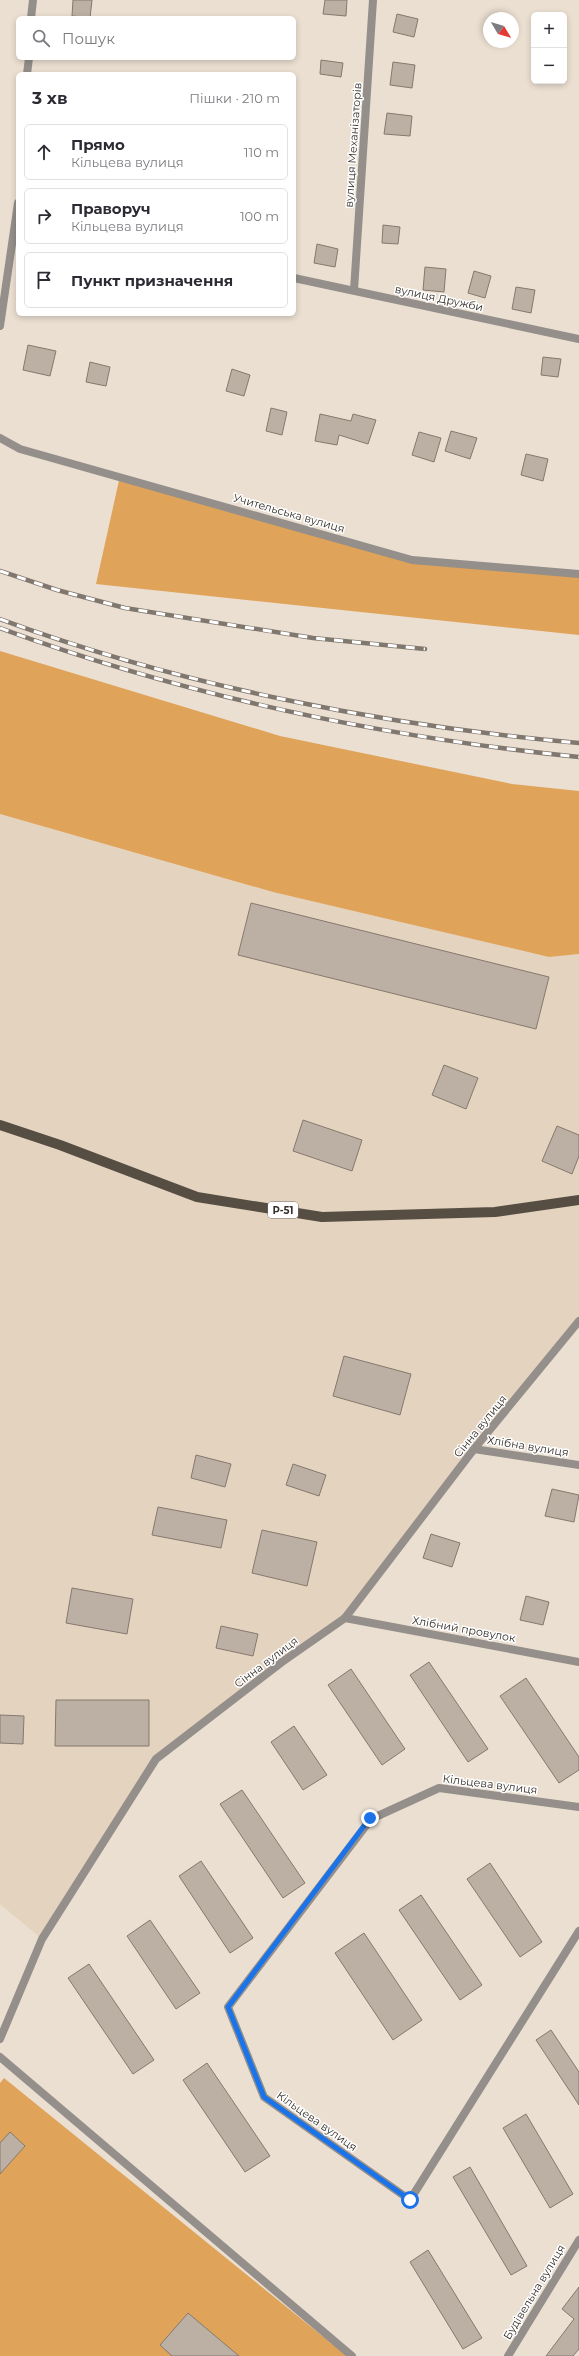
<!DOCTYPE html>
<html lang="uk">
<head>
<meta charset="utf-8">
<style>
  body { margin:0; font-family:Montserrat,sans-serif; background:#f2f2f3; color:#2b2b33 }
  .controls { position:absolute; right:12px; top:12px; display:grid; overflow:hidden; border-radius:6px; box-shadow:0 2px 6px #0003 }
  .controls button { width:36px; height:36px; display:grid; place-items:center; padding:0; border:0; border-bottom:1px solid #e1e1e2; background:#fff; color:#2b2b33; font:20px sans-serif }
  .compass { position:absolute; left:483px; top:12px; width:36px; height:36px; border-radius:50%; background:#fff; box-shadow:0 2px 6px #0003; rotate:128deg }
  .stop { position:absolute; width:12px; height:12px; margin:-9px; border:3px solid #1a73e8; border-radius:50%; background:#fff }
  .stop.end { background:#1a73e8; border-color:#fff; box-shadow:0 1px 4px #0008 }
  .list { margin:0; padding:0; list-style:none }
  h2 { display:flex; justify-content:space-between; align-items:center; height:52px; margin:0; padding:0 16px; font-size:17px }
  h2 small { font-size:13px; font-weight:400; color:#7c7c81 }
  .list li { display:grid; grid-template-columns:26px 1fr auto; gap:12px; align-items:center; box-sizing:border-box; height:56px; margin:0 8px 8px; padding:0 8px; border:1px solid #e1e1e2; border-radius:6px }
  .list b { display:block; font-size:15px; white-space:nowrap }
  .list p { margin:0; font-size:13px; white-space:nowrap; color:#7c7c81 }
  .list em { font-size:13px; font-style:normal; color:#7c7c81 }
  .icon { flex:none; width:22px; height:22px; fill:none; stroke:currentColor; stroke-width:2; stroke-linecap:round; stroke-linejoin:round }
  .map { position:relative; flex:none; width:579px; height:2356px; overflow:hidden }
  .search { position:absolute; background:#fff; box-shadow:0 2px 6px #0003; left:16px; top:16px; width:280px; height:44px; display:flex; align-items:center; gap:10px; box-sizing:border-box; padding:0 14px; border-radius:6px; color:#7c7c81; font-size:15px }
  .panel { position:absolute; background:#fff; box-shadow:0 2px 6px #0003; left:16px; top:72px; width:280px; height:244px; border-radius:6px }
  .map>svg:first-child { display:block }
</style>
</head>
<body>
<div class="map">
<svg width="579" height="2356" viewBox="0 0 579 2356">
  <rect width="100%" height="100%" fill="#ebdfd1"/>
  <polygon fill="#e4d3bf" points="0,814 273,892 549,957 579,954 579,1321 345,1618 156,1759 42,1939 0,1904"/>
  <g fill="#dfa35a">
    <polygon points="120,476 412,560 579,574 579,635 96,584"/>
    <polygon points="0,651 280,736 512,784 579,791 579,954 549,957 273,892 0,814"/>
    <polygon points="4,2078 347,2356 0,2356 0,2083"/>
  </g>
  <g fill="#bcb0a4" stroke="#85796d">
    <polygon points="73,0 92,0 90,18 72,16"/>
    <polygon points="325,0 347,0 346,16 323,14"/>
    <polygon points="397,14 418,19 414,37 393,32"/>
    <polygon points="321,60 343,63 341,77 320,74"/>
    <polygon points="393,62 415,65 412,88 390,85"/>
    <polygon points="387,113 412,116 410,136 384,134"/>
    <polygon points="383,225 400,227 398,244 382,243"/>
    <polygon points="317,244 338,249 335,267 314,263"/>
    <polygon points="425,267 446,269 444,292 423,290"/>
    <polygon points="474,271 491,276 485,298 468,293"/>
    <polygon points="516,287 535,290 531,313 512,309"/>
    <polygon points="28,345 56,351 50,376 23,370"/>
    <polygon points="543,357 561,359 558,377 541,375"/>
    <polygon points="90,362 110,367 106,386 86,382"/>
    <polygon points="232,369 250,375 244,396 226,391"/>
    <polygon points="271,408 287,412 282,435 266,431"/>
    <polygon points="320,414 351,421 353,414 376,420 368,444 339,435 337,445 315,441"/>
    <polygon points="451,431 477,438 470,459 445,451"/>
    <polygon points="419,432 441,438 434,462 412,455"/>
    <polygon points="526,454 548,459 543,481 521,475"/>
    <polygon points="251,903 549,977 536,1029 238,955"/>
    <polygon points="444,1065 478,1078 466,1109 432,1095"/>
    <polygon points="303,1120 362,1140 352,1171 293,1151"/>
    <polygon points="557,1126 579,1135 579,1156 572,1174 542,1161"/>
    <polygon points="344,1356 411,1374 400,1415 333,1396"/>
    <polygon points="196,1455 231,1464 225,1487 191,1478"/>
    <polygon points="293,1464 326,1475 319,1496 286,1485"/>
    <polygon points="552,1489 579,1495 574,1522 545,1516"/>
    <polygon points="158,1507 227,1520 221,1548 152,1535"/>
    <polygon points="262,1530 317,1542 307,1586 252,1573"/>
    <polygon points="431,1534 460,1543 452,1567 423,1558"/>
    <polygon points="72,1588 133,1599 127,1634 66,1623"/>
    <polygon points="526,1596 549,1602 543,1625 520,1620"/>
    <polygon points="221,1626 258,1634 253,1656 216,1648"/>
    <polygon points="429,1662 488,1749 468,1762 410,1675"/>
    <polygon points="351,1669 405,1749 382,1765 328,1685"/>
    <polygon points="526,1678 579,1757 579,1770 559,1783 500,1696"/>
    <polygon points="56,1700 149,1700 149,1746 55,1746"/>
    <polygon points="0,1715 24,1716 23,1744 0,1743"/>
    <polygon points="294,1726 327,1775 303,1790 271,1742"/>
    <polygon points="242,1790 305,1883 283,1898 220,1804"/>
    <polygon points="201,1861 253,1938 230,1953 179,1876"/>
    <polygon points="490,1863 542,1942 520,1957 467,1879"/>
    <polygon points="421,1895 482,1985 460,2000 399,1910"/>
    <polygon points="150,1920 200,1993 176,2009 127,1936"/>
    <polygon points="364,1933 422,2020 393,2040 335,1953"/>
    <polygon points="89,1964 154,2060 133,2074 68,1978"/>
    <polygon points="551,2030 579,2072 579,2105 536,2040"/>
    <polygon points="207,2063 270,2156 245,2172 183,2080"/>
    <polygon points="526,2114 573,2194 550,2208 503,2128"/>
    <polygon points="10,2132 25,2146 0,2174 0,2143"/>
    <polygon points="470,2167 527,2266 511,2275 453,2177"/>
    <polygon points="428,2250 482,2338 463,2349 410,2262"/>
    <polygon points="579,2287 579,2349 573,2356 546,2356 574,2319 562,2309"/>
    <polygon points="188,2313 239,2356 172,2356 160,2345"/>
  </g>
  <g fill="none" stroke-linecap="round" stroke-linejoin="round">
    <g stroke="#948f8a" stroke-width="8">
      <polyline points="31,18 33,0"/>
      <polyline points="27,74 29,58"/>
      <polyline points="294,278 579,339"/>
      <polyline points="354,290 373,0"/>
      <polyline points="0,326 18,203"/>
      <polyline points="0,438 20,449 412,560 579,574"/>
      <polyline points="474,1449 579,1465"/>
      <polyline points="345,1618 579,1662"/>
      <polyline points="579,1807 439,1788 371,1819 228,2007 264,2097 410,2200 579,1931"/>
      <polyline points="0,2039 42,1939 156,1759 282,1662 345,1618 474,1449 579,1321"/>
      <polyline points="0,2057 352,2356"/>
      <polyline points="508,2356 579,2240"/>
    </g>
    <polyline stroke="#564d43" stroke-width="10" points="0,1125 60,1145 197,1197 322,1217 495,1212 579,1200"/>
    <defs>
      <g id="rail">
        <polyline points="0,571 57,590 125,608 313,638 425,649"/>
        <path d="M 0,619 C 182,686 386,726 579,743"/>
        <path d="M 0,628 C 186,696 382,737 579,757"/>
      </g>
    </defs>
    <use href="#rail" stroke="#80786f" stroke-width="4.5"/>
    <use href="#rail" stroke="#fff" stroke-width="3" stroke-dasharray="9" stroke-linecap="butt"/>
  </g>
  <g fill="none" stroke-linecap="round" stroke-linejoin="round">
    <polyline stroke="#1a73e8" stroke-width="5" points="370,1818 228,2007 264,2097 410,2200"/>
  </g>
  <g text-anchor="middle" stroke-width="3" stroke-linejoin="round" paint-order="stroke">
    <rect fill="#fff" stroke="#706d69" stroke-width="1" x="268" y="1202" width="30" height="16" rx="3"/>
    <g font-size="10" font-weight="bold" fill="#332e29">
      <text x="283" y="1214">Р-51</text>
    </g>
    <g font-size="11" fill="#332e29" stroke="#fff">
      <text transform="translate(353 145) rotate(-86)" y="4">вулиця Механізаторів</text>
      <text transform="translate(439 298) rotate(12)" y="4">вулиця Дружби</text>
      <text transform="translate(289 513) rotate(16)" y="4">Учительська вулиця</text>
      <text transform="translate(480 1426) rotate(-51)" y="4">Сінна вулиця</text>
      <text transform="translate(528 1446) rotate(9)" y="4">Хлібна вулиця</text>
      <text transform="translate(464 1629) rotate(10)" y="4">Хлібний провулок</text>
      <text transform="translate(266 1662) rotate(-37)" y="4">Сінна вулиця</text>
      <text transform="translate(490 1784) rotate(7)" y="4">Кільцева вулиця</text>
      <text transform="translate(317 2121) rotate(35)" y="4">Кільцева вулиця</text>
      <text transform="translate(534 2292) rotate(-59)" y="4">Будівельна вулиця</text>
    </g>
  </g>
</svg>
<div class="controls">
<button>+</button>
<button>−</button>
</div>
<svg class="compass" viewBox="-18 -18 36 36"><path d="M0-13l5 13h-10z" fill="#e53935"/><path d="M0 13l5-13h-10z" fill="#7c7c81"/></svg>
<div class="stop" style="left:410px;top:2200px"></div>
<div class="stop end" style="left:370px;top:1818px"></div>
<div class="search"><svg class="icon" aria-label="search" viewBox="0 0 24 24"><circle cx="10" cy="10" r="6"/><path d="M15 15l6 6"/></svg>Пошук</div>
<section class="panel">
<h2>3 хв<small>Пішки · 210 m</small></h2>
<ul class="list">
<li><svg class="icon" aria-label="ahead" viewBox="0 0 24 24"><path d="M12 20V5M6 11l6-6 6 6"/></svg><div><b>Прямо</b><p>Кільцева вулиця</p></div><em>110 m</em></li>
<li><svg class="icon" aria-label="right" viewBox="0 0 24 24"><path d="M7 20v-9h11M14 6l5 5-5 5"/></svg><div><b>Праворуч</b><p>Кільцева вулиця</p></div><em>100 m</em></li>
<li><svg class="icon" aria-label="arrive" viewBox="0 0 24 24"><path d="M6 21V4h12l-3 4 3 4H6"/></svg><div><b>Пункт призначення</b></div></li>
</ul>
</section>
</div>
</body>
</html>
